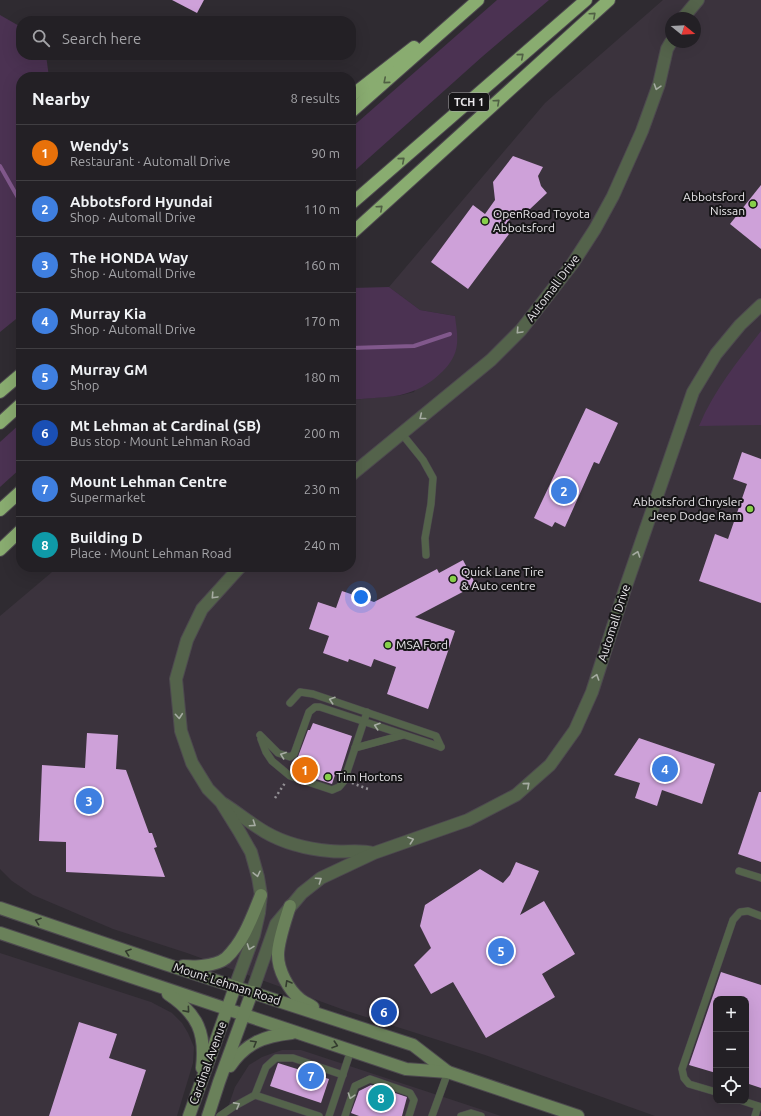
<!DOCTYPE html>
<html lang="en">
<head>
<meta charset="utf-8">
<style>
  body { margin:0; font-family:Ubuntu,sans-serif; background:#2f2d32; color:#f1f3f6 }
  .controls { position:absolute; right:12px; bottom:12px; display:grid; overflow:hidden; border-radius:8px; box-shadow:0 4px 16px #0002 }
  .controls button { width:36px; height:36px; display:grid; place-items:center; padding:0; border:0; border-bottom:1px solid #403e42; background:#232025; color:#f1f3f6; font:20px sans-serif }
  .compass { position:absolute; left:665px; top:12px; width:36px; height:36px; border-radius:50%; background:#232025; box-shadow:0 4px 16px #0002; rotate:108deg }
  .you { position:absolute; left:361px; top:597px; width:14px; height:14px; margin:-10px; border:3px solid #fff; border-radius:50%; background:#1a73e8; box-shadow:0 0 0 6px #1a73e833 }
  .badge { display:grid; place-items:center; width:26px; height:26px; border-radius:50%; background:#8bbbb9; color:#fff; font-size:13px; font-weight:700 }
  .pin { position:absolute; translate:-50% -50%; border:2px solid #fff; box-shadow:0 1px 4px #0006 }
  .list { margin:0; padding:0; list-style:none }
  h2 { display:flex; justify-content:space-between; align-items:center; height:52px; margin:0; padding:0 16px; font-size:17px }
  h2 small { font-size:13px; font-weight:400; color:#a3a3a7 }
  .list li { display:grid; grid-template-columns:26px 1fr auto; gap:12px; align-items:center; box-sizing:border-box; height:56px; padding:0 16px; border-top:1px solid #403e42 }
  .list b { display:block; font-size:15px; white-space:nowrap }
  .list p { margin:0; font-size:13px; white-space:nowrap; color:#a3a3a7 }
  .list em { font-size:13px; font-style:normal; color:#a3a3a7 }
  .icon { flex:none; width:22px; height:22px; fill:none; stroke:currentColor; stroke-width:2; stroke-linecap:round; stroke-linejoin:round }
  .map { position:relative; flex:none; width:761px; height:1116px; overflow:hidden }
  .search { position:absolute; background:#232025; box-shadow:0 4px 16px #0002; left:16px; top:16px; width:340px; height:44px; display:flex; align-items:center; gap:10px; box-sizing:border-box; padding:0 14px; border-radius:16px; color:#a3a3a7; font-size:15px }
  .panel { position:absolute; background:#232025; box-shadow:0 4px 16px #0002; left:16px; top:72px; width:340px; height:500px; border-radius:16px }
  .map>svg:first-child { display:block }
</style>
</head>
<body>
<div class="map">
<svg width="761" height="1116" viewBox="0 0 761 1116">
  <rect width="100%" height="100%" fill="#2f2b31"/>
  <g fill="#3b333d" fill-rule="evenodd">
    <path d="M 663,0 L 761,0 L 761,1116 L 655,1116 L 485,1055 L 347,1011 L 187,953 L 113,929 L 33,895 L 12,881 L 0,869 L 0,616 L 58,567 L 351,567 L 351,400 L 402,395 L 414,392 L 455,316 L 420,310 L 389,287 L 545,103 ZM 671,18 L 695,18 L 695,42 L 671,42 ZM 716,999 L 746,999 L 746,1101 L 716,1101 Z"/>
    <polygon points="0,953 151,1002 172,1013 182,1023 188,1033 194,1047 193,1063 177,1116 0,1116"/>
    <polygon points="282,1050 301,1050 501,1116 225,1116 235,1087 249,1065 262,1057"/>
  </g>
  <g fill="#4b3252">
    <polygon points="497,0 549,0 483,56 351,174 351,128"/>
    <polygon points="0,15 21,27 21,55 46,55 49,77 21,77 21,315 0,332"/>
    <path d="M 389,287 L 420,310 L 455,316 C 456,325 458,335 457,344 C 456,355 450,364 443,371 C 414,400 389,396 351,400 L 351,288 Z"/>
    <path d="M 761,331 L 761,425 L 699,426 C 714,390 738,361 761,331 Z"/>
    <polygon points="21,423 21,468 0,487 0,442"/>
  </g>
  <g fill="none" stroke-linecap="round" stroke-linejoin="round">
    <g stroke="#81588c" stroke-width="4">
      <polyline points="0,166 21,203"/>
      <polyline points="351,348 414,346 450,334"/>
    </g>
  </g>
  <g fill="#cea1d9">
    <polygon points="172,0 204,0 197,13"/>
    <polygon points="513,156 543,167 538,176 541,186 547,193 529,210 527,209 521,214 516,211 503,228 509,234 468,289 431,262 473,205 485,214 495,200 493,182"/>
    <polygon points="761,185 761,249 730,224"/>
    <polygon points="586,408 618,423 599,464 594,462 565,527 555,522 552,527 534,518"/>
    <polygon points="742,452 761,459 761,603 699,581 715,534 728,539 747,484 733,479"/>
    <polygon points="463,560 476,585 415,617 455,631 428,709 387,694 396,667 374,659 371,667 349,659 348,662 323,653 329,636 309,629 318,602 336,608 342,591 374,602 437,569 439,573"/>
    <polygon points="313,723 352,736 339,777 335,775 332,784 297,773 300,763 296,762 308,730 310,730"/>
    <polygon points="87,733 118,735 116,769 126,770 149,833 152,833 157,847 154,848 165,877 66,872 66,842 39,841 42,765 85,768"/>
    <polygon points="639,738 715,764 702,804 662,790 657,806 635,798 640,783 614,775"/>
    <polygon points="759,792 761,792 761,862 738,854"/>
    <polygon points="516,862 539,871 520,915 544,901 575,954 542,974 555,997 486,1038 453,982 431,994 414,965 431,948 420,926 425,905 480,869 503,883 510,875"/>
    <polygon points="721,972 761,985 761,1088 746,1083 746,999 716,999 716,1073 689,1065"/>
    <polygon points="79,1022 117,1034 109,1058 146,1070 131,1116 49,1116"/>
    <polygon points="278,1063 329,1079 321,1103 270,1086"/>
    <polygon points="371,1085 407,1097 402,1116 359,1116 351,1113 359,1091"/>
  </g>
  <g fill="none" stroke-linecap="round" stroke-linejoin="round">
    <defs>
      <g id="lane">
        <polyline points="402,434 423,460 433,478 431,504 425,538 426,555"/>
        <polyline points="290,703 300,692 313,694 436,736 441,747"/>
        <polyline points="260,735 278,753 290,757 294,754 309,712 315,707 320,707 441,747"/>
        <polyline points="261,739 266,752 272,761 290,776 332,790 339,787 344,781 367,712"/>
        <polyline points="355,748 403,735"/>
        <polyline points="739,871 761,878"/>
        <polyline points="716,1092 689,1084 684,1078 682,1069 733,920 740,912 748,911 761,916"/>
        <polyline points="743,1101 761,1107"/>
        <polyline points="220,1116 233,1107 255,1095"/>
        <polyline points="319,1116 255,1095 266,1067 276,1058 293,1058 343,1075"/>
        <polyline points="329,1116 351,1050"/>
        <polyline points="345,1116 355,1086 370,1079 410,1093 414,1100 409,1116"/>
        <polyline points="432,1116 448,1072"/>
        <polyline points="461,1116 471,1113 481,1116"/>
        <polyline points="755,1116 758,1106"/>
      </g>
      <g id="street">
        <polyline points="683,18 698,0"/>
        <polyline points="351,475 491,360 521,330 573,263 595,229 613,196 642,131 659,84 667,49 671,42"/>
        <path d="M 224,804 C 238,813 250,823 265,832 C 284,843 307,849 330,851 C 344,853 358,849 373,853"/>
        <polyline points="235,987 254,935 259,913 261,895 258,877 251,852 239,831 221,802 208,789 192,763 181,731 176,679 187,640 202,609 240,567"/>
        <polyline points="252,992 276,924 302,893 321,878 374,853 468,820 516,795 550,765 575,730 592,692 625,589 693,392 716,354 740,325 761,305"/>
      </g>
      <g id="secondary">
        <path d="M 290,906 C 286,919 278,941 278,955 C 278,970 288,989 300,999 C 303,1002 309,1004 313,1007"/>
        <polyline points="0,908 165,964 413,1045 448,1072"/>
        <polyline points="0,933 406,1069 448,1072 578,1116"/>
        <path d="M 183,966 C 189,966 196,967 202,966 C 210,965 220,963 226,958 C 244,941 252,917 261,895"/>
        <path d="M 168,994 C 198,1014 206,1033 202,1068"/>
        <path d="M 230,1066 C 246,1043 264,1036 292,1033"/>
        <polyline points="189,1116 235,987"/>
        <polyline points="208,1116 219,1082 252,992"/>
      </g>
      <g id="highway">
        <polyline points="351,96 414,47"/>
        <polyline points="351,112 478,0"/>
        <polyline points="351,204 586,0"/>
        <polyline points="351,234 609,0"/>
        <polyline points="0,392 21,374"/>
        <polyline points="0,423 21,404"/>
        <polyline points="0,510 21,491"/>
        <polyline points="0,550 21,530"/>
      </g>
    </defs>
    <use href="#lane" stroke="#4d494f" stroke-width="8"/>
    <use href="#street" stroke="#4d494f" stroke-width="14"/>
    <use href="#secondary" stroke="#4d494f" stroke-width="14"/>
    <use href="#highway" stroke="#4d494f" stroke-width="14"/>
    <g stroke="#939095" stroke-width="2.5" stroke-dasharray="2 3" stroke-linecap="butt">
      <polyline points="352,783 368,789"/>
      <polyline points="275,798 285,783"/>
    </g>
    <use href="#lane" stroke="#54634b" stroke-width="7"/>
    <use href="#street" stroke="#54634b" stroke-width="12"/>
    <use href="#secondary" stroke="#6a815a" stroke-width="12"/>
    <use href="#highway" stroke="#89ac70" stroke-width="12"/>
  </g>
  <defs><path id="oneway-chevron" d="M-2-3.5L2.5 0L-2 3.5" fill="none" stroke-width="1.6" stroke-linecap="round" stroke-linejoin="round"/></defs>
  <g stroke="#506044">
    <use href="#oneway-chevron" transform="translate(593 15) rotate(-42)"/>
    <use href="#oneway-chevron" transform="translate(521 56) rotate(-41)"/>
    <use href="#oneway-chevron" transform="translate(386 81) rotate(139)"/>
    <use href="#oneway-chevron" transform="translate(497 102) rotate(-42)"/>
    <use href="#oneway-chevron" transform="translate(402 160) rotate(-41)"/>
    <use href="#oneway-chevron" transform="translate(380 208) rotate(-42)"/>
  </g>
  <g stroke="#a6aca2">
    <use href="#oneway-chevron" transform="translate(657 87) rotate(108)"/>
    <use href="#oneway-chevron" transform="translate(519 331) rotate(133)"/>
    <use href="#oneway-chevron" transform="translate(422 417) rotate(141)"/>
    <use href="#oneway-chevron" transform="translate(637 554) rotate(-71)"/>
    <use href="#oneway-chevron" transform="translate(214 596) rotate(133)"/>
    <use href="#oneway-chevron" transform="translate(596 677) rotate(-72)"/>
    <use href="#oneway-chevron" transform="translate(332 700) rotate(-162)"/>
    <use href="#oneway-chevron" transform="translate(179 716) rotate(85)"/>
    <use href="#oneway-chevron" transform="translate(377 726) rotate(-162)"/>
    <use href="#oneway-chevron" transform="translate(283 755) rotate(-160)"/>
    <use href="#oneway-chevron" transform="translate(527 785) rotate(-41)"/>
    <use href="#oneway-chevron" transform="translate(253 824) rotate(34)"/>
    <use href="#oneway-chevron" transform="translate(411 840) rotate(-19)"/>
    <use href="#oneway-chevron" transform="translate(257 874) rotate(77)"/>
    <use href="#oneway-chevron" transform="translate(319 880) rotate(-34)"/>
    <use href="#oneway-chevron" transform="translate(250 947) rotate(110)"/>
    <use href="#oneway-chevron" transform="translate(351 1096) rotate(108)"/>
    <use href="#oneway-chevron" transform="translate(237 1105) rotate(-29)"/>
  </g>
  <g stroke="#333b2e">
    <use href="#oneway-chevron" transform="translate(38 921) rotate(-161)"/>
    <use href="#oneway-chevron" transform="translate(128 952) rotate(-161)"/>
    <use href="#oneway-chevron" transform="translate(288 983) rotate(-120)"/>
    <use href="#oneway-chevron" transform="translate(187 1010) rotate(49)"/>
    <use href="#oneway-chevron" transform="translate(254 1043) rotate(-30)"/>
    <use href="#oneway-chevron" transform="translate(335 1045) rotate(18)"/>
  </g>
  <g fill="#87cf4a" stroke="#161517" stroke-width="1.5">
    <circle cx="753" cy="204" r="4"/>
    <circle cx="485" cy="221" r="4"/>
    <circle cx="750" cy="509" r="4"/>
    <circle cx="453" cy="579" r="4"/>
    <circle cx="388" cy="645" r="4"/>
    <circle cx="328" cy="777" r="4"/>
  </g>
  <g text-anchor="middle" stroke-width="4" stroke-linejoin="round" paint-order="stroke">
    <rect fill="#161517" stroke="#aaa8ab" stroke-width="1" x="449" y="93" width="40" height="18" rx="3"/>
    <g font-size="11" font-weight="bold" fill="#e9e7ea">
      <text x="469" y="106">TCH 1</text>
    </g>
    <g font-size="12" fill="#e9e7ea" stroke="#161517" text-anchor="start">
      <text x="745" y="201" text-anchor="end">Abbotsford<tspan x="745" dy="14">Nissan</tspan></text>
      <text x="493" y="218">OpenRoad Toyota<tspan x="493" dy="14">Abbotsford</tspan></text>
      <text x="742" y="506" text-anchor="end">Abbotsford Chrysler<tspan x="742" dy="14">Jeep Dodge Ram</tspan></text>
      <text x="461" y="576">Quick Lane Tire<tspan x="461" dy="14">&amp; Auto centre</tspan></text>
      <text x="396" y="649">MSA Ford</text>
      <text x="336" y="781">Tim Hortons</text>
    </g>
    <g font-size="12" fill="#e9e7ea" stroke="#161517">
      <text transform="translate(553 288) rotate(-53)" y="4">Automall Drive</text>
      <text transform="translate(614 623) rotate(-72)" y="4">Automall Drive</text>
      <text transform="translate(227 984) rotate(18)" y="4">Mount Lehman Road</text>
      <text transform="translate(208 1063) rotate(-70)" y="4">Cardinal Avenue</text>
    </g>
  </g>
</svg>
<div class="controls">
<button>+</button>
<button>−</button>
<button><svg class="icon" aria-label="locate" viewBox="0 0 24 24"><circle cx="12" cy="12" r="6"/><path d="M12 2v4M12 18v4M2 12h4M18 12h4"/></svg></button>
</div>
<svg class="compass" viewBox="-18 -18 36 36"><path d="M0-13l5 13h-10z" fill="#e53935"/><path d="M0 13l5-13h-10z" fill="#a3a3a7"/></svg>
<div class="you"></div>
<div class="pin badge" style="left:305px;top:770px;background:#e8710a">1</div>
<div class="pin badge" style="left:564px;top:491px;background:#3f7fe0">2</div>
<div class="pin badge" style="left:89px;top:801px;background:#3f7fe0">3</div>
<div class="pin badge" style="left:665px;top:769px;background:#3f7fe0">4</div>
<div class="pin badge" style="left:501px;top:951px;background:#3f7fe0">5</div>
<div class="pin badge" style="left:384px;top:1012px;background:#1a4fb4">6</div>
<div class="pin badge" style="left:311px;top:1076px;background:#3f7fe0">7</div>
<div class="pin badge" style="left:381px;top:1098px;background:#0f9aa8">8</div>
<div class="search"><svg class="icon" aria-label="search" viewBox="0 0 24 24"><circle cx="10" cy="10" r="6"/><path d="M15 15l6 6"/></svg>Search here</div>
<section class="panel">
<h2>Nearby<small>8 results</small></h2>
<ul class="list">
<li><span class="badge" style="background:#e8710a">1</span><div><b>Wendy's</b><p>Restaurant · Automall Drive</p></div><em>90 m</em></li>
<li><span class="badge" style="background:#3f7fe0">2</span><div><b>Abbotsford Hyundai</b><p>Shop · Automall Drive</p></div><em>110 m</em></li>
<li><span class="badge" style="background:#3f7fe0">3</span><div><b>The HONDA Way</b><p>Shop · Automall Drive</p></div><em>160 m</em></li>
<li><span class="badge" style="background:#3f7fe0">4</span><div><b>Murray Kia</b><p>Shop · Automall Drive</p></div><em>170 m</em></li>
<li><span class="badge" style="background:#3f7fe0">5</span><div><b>Murray GM</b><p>Shop</p></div><em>180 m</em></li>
<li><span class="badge" style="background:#1a4fb4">6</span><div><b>Mt Lehman at Cardinal (SB)</b><p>Bus stop · Mount Lehman Road</p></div><em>200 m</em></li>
<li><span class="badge" style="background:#3f7fe0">7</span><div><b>Mount Lehman Centre</b><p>Supermarket</p></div><em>230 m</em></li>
<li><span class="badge" style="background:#0f9aa8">8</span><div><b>Building D</b><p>Place · Mount Lehman Road</p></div><em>240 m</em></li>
</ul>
</section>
</div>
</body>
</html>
